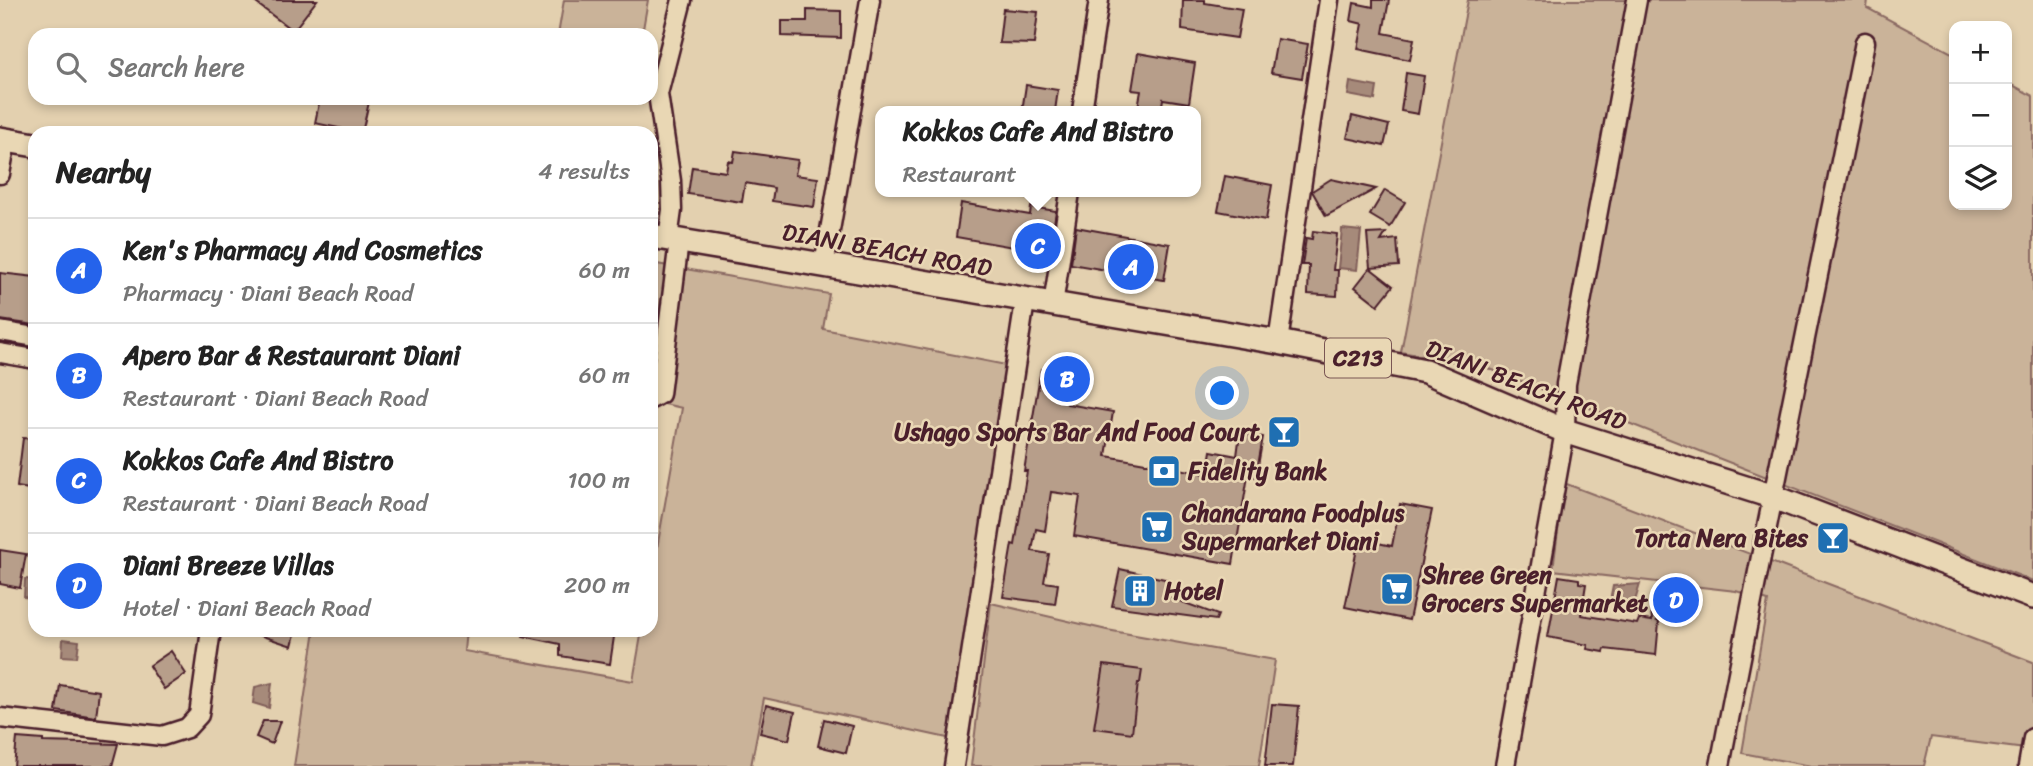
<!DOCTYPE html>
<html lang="en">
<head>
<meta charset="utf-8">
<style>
  body { margin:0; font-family:Sriracha,sans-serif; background:#f6f6f6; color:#222 }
  .controls { position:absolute; right:21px; top:21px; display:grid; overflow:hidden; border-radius:14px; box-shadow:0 4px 10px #0003 }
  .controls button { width:63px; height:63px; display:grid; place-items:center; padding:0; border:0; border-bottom:2px solid #e0e0e0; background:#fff; color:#222; font:35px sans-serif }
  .you { position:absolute; left:1223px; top:394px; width:24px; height:24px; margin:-18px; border:5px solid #fff; border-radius:50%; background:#1a73e8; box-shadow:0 0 0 10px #1a73e833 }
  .badge { display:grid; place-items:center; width:46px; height:46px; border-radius:50%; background:#2563eb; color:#fff; font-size:23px; font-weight:700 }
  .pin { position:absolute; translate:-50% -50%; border:4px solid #fff; box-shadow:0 2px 7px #0006 }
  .popup { position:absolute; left:875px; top:106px; width:326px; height:91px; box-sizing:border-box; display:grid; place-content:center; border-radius:14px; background:#fff; filter:drop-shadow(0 2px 5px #0005); font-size:23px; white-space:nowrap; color:#767676 }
  .popup b { font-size:26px; color:#222 }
  .popup::after { content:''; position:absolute; left:50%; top:100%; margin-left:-14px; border:14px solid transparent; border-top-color:#fff }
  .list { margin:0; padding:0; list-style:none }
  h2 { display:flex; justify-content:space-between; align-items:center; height:91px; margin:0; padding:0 28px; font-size:30px }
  h2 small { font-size:23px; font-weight:400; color:#767676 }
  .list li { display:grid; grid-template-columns:46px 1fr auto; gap:21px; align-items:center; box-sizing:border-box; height:105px; padding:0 28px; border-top:2px solid #e0e0e0 }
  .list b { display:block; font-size:26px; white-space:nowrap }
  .list p { margin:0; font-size:23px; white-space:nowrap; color:#767676 }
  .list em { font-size:23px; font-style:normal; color:#767676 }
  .icon { flex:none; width:38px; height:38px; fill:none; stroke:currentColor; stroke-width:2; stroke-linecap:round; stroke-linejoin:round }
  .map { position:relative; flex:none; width:2033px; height:766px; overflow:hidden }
  .search { position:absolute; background:#fff; box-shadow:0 4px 10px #0003; left:28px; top:28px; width:630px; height:77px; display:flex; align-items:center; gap:18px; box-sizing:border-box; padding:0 24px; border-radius:21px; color:#767676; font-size:26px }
  .panel { position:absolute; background:#fff; box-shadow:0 4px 10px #0003; left:28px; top:126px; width:630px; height:511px; border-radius:21px }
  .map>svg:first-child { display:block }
</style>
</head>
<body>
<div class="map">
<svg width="2033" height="766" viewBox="0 0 2033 766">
  <rect width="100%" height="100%" fill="#e3d0af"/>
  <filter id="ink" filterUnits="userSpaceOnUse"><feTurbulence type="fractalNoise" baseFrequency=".0143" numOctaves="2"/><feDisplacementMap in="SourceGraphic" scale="14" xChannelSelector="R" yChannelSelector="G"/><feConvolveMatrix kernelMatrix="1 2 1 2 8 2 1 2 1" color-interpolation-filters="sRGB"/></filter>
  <g filter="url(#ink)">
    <g fill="#cab399" stroke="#8a6962" stroke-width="2">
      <polygon points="564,0 648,0 642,35 558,35"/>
      <polygon points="1468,0 1868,0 1867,8 1954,54 1954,205 2007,205 2007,82 2033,96 2033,581 1485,367 1401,352"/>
      <polygon points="651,263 829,294 823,329 1011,366 952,739 764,698 751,766 294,766 315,630 466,630 464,651 633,681 642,630 651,630 651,582 682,408 651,401"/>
      <polygon points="1564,483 2033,662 2033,766 2025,749 1931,737 1924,766 1811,766 1742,753 1768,601 1736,591 1553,570"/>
      <polygon points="991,603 1107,630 1275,660 1259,766 971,766"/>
    </g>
    <g fill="#a68a7a" stroke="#815f5a" stroke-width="2">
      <polygon points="1350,82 1377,87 1375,100 1348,95"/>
      <polygon points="1342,229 1361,231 1357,270 1338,268"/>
      <polygon points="25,579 35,580 34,598 24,597"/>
      <polygon points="1640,584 1635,601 1610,601 1613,586"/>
      <polygon points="63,639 79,641 77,657 62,656"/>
      <polygon points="272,683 269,708 253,703 255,687"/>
    </g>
    <g fill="#b79e8a" stroke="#4a1f2b" stroke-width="2">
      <polygon points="252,0 317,0 293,31"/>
      <polygon points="1183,0 1205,0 1205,3 1242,9 1237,38 1182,30"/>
      <polygon points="1373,0 1389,0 1383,33 1414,39 1410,60 1358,49 1363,24 1351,21 1354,3 1373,7"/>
      <polygon points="1003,9 1038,12 1034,44 999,43"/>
      <polygon points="807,10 841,11 841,38 782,36 782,21 807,21"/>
      <polygon points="1277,39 1308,44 1302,78 1271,73"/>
      <polygon points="1138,53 1195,63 1189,103 1163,99 1161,111 1138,107 1141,91 1132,90"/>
      <polygon points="1406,73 1424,76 1418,114 1401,111"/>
      <polygon points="1026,85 1058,90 1055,111 1022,111"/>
      <polygon points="320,98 352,98 369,102 362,133 315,123"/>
      <polygon points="1352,116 1389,125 1384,146 1347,138"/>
      <polygon points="735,151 798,160 795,175 818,178 814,207 772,201 774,188 745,183 742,202 688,194 692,167 726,172 728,161 733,162"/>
      <polygon points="1225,176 1272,185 1266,220 1218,211"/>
      <polygon points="1331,179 1376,189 1326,216 1312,191"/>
      <polygon points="1385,190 1405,202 1390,227 1370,215"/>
      <polygon points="961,203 1030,215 1031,207 1056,211 1051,244 1043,243 1041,252 956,237"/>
      <polygon points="1076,227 1170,244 1164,280 1071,264"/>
      <polygon points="1313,231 1337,234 1333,270 1338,270 1337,296 1308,294 1309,265 1302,265 1306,238 1312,239"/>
      <polygon points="1386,233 1381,241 1397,239 1399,266 1370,268 1367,234"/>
      <polygon points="1370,268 1393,286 1378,305 1355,287"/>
      <polygon points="0,273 35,277 35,325 0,320"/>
      <polygon points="1041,369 1072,375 1067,404 1113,412 1106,456 1207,474 1211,451 1237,456 1240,433 1263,437 1256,477 1248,476 1233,564 1074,536 1080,496 1051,492 1045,531 1036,529 1032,551 1049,554 1044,582 1058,584 1055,604 1003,597 1012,544 1015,545 1027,471 1024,471"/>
      <polygon points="23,438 35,439 35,490 17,487"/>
      <polygon points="1400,504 1432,510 1409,620 1345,607 1359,539 1392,546"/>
      <polygon points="0,550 26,554 20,588 0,584"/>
      <polygon points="1120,569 1169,580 1163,595 1218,615 1216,620 1112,606"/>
      <polygon points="1559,576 1579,579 1579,583 1586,584 1581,615 1637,624 1639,619 1652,621 1651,606 1656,597 1662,596 1669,598 1672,604 1671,612 1657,621 1659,622 1656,655 1605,649 1604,652 1587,649 1588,645 1548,637"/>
      <polygon points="253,630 296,630 292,646 253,633"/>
      <polygon points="524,630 615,630 610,664 560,656 560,644 523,636"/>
      <polygon points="171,651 186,674 164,689 149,666"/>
      <polygon points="1104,665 1142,670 1140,683 1138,683 1132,733 1094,728"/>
      <polygon points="60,685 99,691 96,717 56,711"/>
      <polygon points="1272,704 1299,706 1293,766 1265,766"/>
      <polygon points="766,705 795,712 789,740 760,733"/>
      <polygon points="824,719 852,726 846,753 818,746"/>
      <polygon points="263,721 280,721 272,744 256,737"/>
      <polygon points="17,738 43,740 43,742 118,744 112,766 14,766"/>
    </g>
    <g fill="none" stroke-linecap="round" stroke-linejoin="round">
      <defs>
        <g id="minor">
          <polyline points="1082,111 1099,0"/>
          <polyline points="0,174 6,141"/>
          <polyline points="668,239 672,210 671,181 658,94 682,0"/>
          <polyline points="824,265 870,0"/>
          <polyline points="1053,305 1070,192"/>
          <polyline points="0,331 35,337"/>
          <polyline points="1278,342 1329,0"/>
          <polyline points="0,353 35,359"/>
          <polyline points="651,399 660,394 679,241"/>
          <polyline points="0,718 162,736 187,728 199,715 211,630"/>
          <polyline points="954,766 1025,301"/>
          <polyline points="1505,766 1565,431 1566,384 1637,0"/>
          <path d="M 1720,766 C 1766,524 1817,283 1865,42"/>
          <polyline points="2028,766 2033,738"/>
        </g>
        <g id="major">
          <polyline points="0,139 35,145"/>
          <polyline points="651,236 1278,342 1425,371 1565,431 1771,496 2033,597"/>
        </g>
      </defs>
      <use href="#minor" stroke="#4a1f2b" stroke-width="23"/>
      <use href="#major" stroke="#4a1f2b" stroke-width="28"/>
      <use href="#minor" stroke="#e9d7b4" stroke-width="18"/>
      <use href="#major" stroke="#e9d7b4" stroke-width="23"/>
    </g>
  </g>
  <defs>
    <symbol id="bar-square" viewBox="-11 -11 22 22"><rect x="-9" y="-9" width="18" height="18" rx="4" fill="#1f6fb2" stroke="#e9d7b4"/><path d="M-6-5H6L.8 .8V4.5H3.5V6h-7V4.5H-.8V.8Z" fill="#fff"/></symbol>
    <symbol id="bank-square" viewBox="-11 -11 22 22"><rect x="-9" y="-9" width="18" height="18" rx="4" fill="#1f6fb2" stroke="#e9d7b4"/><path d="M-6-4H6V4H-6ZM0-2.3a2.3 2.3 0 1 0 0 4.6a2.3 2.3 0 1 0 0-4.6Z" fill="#fff"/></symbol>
    <symbol id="supermarket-square" viewBox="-11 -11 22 22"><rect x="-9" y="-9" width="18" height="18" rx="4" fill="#1f6fb2" stroke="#e9d7b4"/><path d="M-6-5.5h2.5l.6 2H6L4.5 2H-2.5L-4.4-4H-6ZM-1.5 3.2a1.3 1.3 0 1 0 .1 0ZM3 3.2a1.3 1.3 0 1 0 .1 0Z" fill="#fff"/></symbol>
    <symbol id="building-square" viewBox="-11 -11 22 22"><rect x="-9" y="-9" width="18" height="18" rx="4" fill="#1f6fb2" stroke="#e9d7b4"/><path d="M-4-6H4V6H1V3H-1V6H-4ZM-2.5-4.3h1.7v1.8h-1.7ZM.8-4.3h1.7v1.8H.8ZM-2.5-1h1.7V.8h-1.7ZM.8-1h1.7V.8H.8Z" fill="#fff"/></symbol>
  </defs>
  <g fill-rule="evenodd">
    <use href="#bar-square" x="1265" y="413" width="38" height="38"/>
    <use href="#bank-square" x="1145" y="452" width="38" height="38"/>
    <use href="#supermarket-square" x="1138" y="508" width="38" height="38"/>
    <use href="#bar-square" x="1814" y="519" width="38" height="38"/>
    <use href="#supermarket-square" x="1378" y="570" width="38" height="38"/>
    <use href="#building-square" x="1121" y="572" width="38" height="38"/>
  </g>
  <g text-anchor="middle" stroke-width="5" stroke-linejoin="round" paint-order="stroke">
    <rect fill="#e9d7b4" stroke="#7a5654" stroke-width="2" x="1325" y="338.5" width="66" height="39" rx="5"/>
    <g font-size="23" font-weight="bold" fill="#4a1f2b">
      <text x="1358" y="366">C213</text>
    </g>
    <g font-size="24" fill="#4a1f2b" stroke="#e9d7b4">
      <text transform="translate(887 250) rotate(10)" y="8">DIANI BEACH ROAD</text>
      <text transform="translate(1526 385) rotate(21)" y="8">DIANI BEACH ROAD</text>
    </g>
    <g font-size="24" font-weight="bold" fill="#4a1f2b" stroke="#e9d7b4" text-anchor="start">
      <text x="1260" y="440" text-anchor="end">Ushago Sports Bar And Food Court</text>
      <text x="1188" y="479">Fidelity Bank</text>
      <text x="1182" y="521">Chandarana Foodplus<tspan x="1182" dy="28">Supermarket Diani</tspan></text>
      <text x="1808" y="546" text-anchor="end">Torta Nera Bites</text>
      <text x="1422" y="583">Shree Green<tspan x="1422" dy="28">Grocers Supermarket</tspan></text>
      <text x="1164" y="599">Hotel</text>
    </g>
  </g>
</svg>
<div class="controls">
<button>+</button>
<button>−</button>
<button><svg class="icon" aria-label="layers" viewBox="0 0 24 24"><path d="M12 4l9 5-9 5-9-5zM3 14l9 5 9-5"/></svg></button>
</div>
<div class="you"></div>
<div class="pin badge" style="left:1131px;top:267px">A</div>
<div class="pin badge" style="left:1067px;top:379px">B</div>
<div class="pin badge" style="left:1038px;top:246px">C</div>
<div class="popup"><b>Kokkos Cafe And Bistro</b>Restaurant</div>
<div class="pin badge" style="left:1676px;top:600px">D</div>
<div class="search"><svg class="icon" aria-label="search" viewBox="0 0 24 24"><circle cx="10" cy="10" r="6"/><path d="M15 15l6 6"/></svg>Search here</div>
<section class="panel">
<h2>Nearby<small>4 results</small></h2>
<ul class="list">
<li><span class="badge">A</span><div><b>Ken's Pharmacy And Cosmetics</b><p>Pharmacy · Diani Beach Road</p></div><em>60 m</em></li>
<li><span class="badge">B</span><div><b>Apero Bar &amp; Restaurant Diani</b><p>Restaurant · Diani Beach Road</p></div><em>60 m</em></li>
<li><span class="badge">C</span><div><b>Kokkos Cafe And Bistro</b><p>Restaurant · Diani Beach Road</p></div><em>100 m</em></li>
<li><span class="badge">D</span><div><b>Diani Breeze Villas</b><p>Hotel · Diani Beach Road</p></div><em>200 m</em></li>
</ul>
</section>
</div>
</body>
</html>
